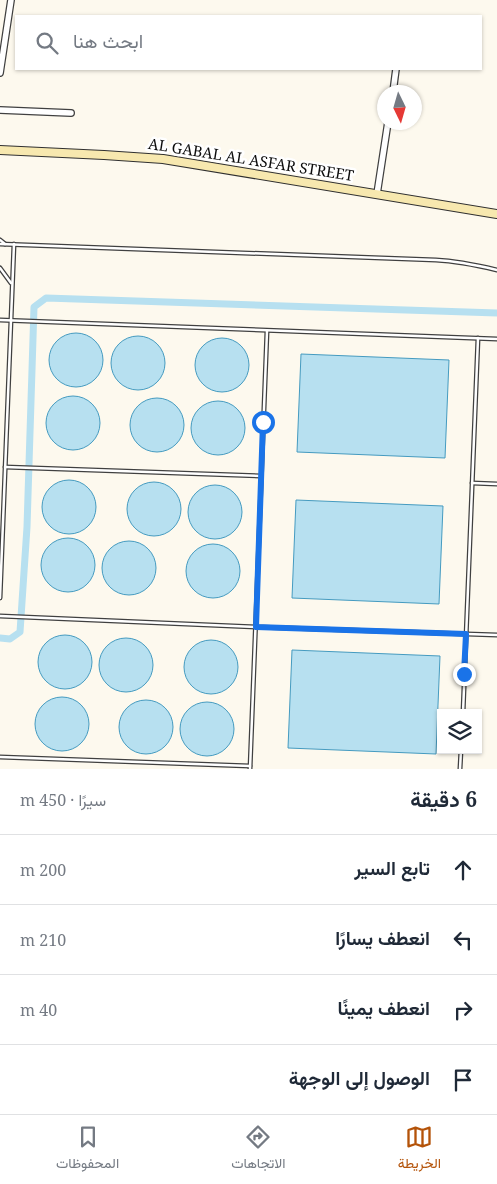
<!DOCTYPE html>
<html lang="ar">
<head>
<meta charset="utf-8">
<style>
  body { margin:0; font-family:"Noto Serif",Vazirmatn,serif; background:#f2f2f3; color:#1f2937; direction:rtl }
  .controls { position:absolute; right:15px; bottom:15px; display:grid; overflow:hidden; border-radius:0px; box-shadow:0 1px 4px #0004 }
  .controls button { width:45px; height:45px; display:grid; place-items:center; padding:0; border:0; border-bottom:1px solid #e0e1e3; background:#fff; color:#1f2937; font:25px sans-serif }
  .compass { position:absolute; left:377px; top:85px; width:45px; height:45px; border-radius:50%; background:#fff; box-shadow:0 1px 4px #0004; rotate:175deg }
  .stop { position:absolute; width:15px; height:15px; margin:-11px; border:4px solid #1a73e8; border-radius:50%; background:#fff }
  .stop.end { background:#1a73e8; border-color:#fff; box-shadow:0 1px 5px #0008 }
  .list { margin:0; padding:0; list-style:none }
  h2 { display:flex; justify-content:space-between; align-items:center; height:65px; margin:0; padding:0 20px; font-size:21px }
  h2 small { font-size:16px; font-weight:400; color:#747a83 }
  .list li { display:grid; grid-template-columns:32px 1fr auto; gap:15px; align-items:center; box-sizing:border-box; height:70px; padding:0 20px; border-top:1px solid #e0e1e3 }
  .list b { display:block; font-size:19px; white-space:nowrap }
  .list em { font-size:16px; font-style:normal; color:#747a83 }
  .icon { flex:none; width:28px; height:28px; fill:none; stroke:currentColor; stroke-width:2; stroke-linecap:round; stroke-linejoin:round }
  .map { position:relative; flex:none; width:497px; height:769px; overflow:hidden; direction:ltr }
  .search { position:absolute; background:#fff; box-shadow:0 1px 4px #0004; left:15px; right:15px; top:15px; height:55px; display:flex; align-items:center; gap:12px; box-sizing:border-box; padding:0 18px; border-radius:0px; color:#747a83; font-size:19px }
  .sheet { height:345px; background:#fff }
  nav { display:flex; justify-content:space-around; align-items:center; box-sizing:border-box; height:70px; border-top:1px solid #e0e1e3; background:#fff; font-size:14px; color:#747a83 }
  nav a { display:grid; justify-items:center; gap:2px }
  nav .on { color:#b45309 }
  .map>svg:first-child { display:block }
</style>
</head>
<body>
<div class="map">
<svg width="497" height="769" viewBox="0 0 497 769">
  <rect width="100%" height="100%" fill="#fdf9ee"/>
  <g fill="#b7e0f0" stroke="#459bc0">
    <circle cx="76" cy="360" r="27"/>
    <circle cx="138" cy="363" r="27"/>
    <circle cx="222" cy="365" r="27"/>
    <polygon points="301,354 449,360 445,458 297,452"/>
    <circle cx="73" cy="423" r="27"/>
    <circle cx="157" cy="425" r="27"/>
    <circle cx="218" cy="428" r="27"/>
    <circle cx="69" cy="507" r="27"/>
    <circle cx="154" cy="509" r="27"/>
    <circle cx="215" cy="512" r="27"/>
    <polygon points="296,500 443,506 439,604 292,598"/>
    <circle cx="68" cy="565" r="27"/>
    <circle cx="129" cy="568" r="27"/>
    <circle cx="213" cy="571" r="27"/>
    <circle cx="65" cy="662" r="27"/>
    <circle cx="126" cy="665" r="27"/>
    <circle cx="211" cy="667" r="27"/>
    <polygon points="292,650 440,656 436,754 288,748"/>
    <circle cx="62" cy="724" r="27"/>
    <circle cx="146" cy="727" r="27"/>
    <circle cx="207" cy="729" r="27"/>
  </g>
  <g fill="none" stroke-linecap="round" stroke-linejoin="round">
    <polyline stroke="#b7e0f0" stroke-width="7" points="0,638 10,639 20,632 27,527 34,307 46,298 497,313"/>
    <defs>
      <g id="lane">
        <polyline points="0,240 5,244"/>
        <path d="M 0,244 L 436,260 C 458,261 476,265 497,270"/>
        <polyline points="0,268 11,283"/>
        <polyline points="0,320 497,339"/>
        <polyline points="5,467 261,476"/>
        <polyline points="472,483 497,484"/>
        <polyline points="0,598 14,244"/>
        <polyline points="0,616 256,627 497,635"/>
        <polyline points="463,713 478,338"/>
        <polyline points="0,757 250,766"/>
        <polyline points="250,769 267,331"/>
        <polyline points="460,769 461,750"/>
      </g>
      <g id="street">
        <polyline points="0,73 11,0"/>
        <polyline points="393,92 396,69"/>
        <polyline points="0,110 71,113"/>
        <polyline points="377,194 388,122"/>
      </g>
      <polyline id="secondary" points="0,150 104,155 163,159 497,214"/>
    </defs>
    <use href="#lane" stroke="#404040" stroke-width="5"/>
    <use href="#street" stroke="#404040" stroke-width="8"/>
    <use href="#secondary" stroke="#2f2f2f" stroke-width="10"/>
    <use href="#lane" stroke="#fff" stroke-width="2.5"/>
    <use href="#street" stroke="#fff" stroke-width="5.5"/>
    <use href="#secondary" stroke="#f7e8af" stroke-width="8"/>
  </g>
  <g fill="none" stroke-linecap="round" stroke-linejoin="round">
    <polyline stroke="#1a73e8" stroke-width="6" points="263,422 256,627 466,634 464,674"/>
  </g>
  <g text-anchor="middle" stroke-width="5" stroke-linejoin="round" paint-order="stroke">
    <g font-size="15" fill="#0d0d0d" stroke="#fff">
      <text transform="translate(251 160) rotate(9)" y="5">AL GABAL AL ASFAR STREET</text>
    </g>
  </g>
</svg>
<div class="controls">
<button><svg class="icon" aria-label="layers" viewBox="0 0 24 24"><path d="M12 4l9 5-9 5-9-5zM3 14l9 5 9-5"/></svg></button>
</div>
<svg class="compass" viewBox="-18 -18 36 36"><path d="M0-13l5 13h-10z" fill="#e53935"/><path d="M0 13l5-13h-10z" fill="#747a83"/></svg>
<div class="stop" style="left:263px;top:422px"></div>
<div class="stop end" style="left:464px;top:674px"></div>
<div class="search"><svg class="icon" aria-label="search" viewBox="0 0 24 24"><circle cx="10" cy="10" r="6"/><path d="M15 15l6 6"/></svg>ابحث هنا</div>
</div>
<section class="sheet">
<h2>6 دقيقة<small>سيرًا · 450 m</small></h2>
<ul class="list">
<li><svg class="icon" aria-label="ahead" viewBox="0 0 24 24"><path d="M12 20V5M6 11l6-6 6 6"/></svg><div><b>تابع السير</b></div><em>200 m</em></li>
<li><svg class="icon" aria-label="left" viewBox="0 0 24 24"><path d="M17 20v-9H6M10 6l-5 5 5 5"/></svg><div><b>انعطف يسارًا</b></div><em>210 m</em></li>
<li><svg class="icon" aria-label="right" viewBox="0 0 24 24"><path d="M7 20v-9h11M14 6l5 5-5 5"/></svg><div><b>انعطف يمينًا</b></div><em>40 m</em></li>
<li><svg class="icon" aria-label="arrive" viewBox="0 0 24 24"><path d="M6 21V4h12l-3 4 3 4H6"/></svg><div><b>الوصول إلى الوجهة</b></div></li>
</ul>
</section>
<nav>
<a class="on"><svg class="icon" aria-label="map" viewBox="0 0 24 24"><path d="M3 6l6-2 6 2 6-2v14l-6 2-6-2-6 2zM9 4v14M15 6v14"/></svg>الخريطة</a>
<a><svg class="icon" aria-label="directions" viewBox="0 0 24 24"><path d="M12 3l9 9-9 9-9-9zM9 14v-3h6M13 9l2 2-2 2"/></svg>الاتجاهات</a>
<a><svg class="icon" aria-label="saved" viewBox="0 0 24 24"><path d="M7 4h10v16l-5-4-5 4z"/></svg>المحفوظات</a>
</nav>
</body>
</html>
